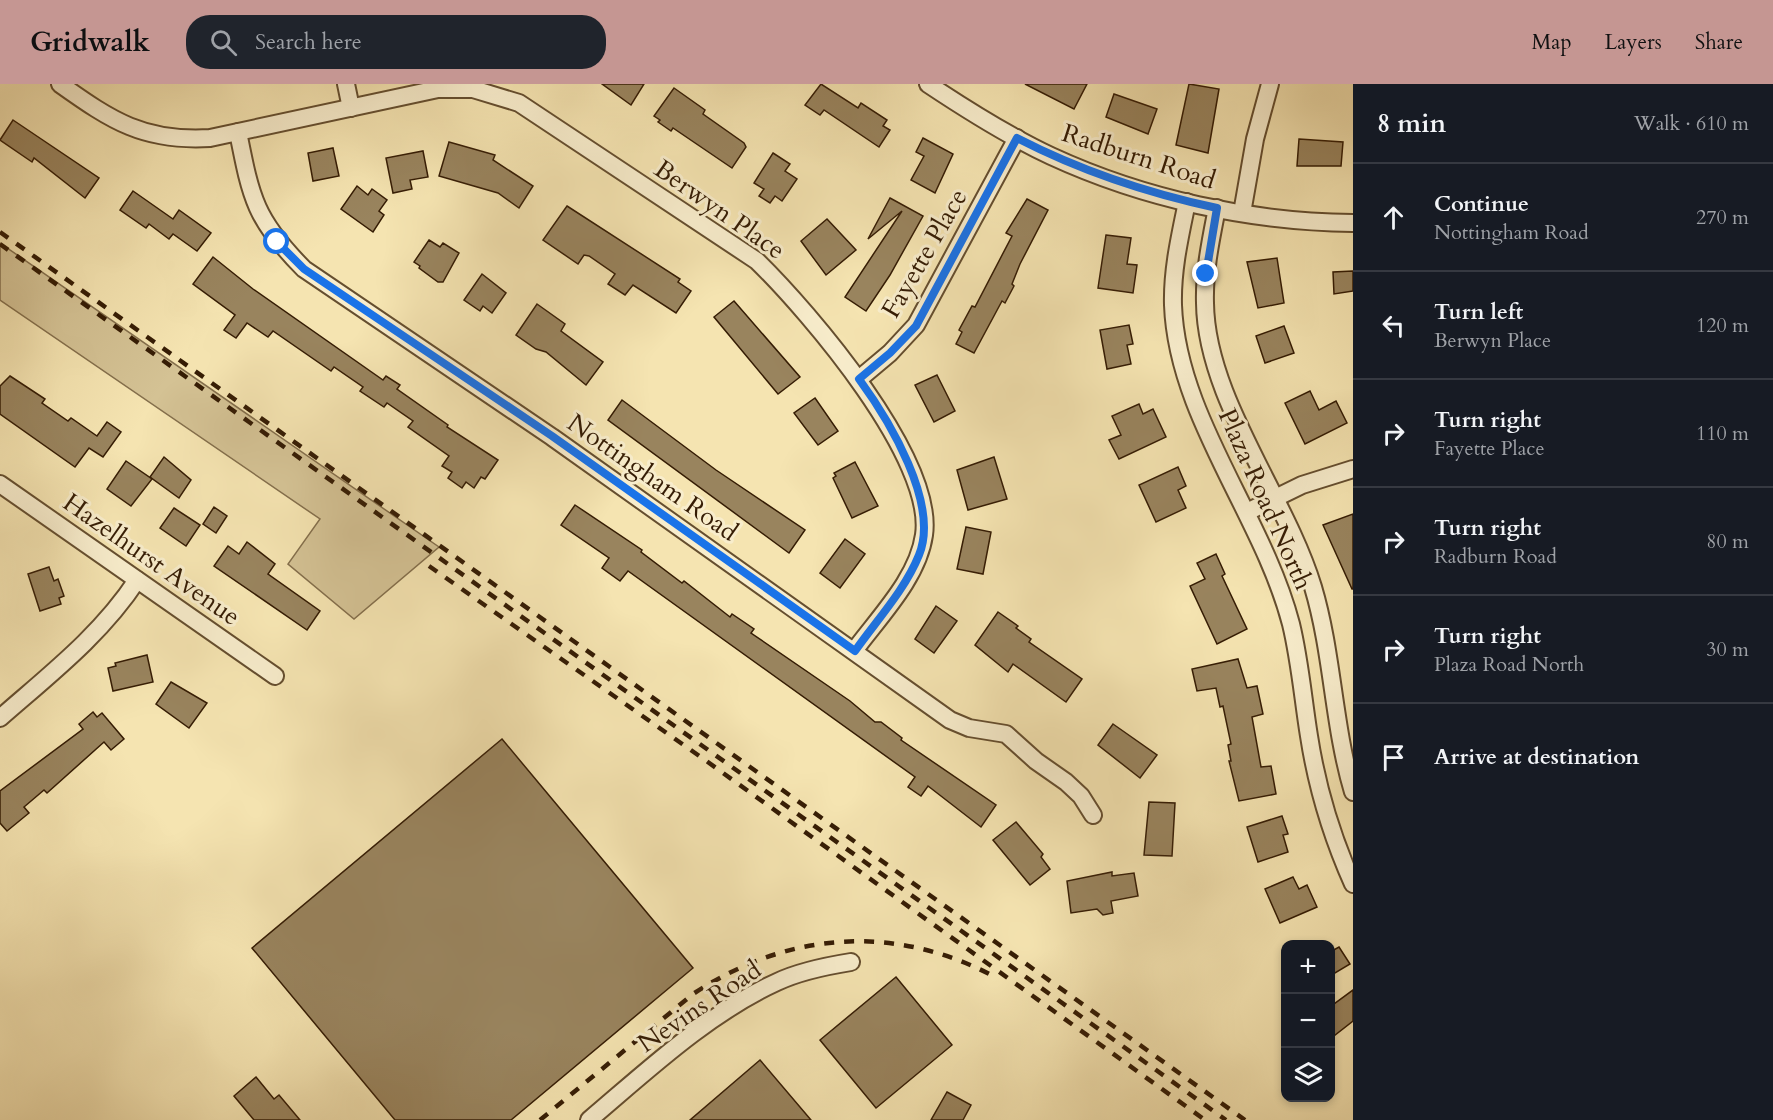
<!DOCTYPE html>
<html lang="en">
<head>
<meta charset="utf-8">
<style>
  body { margin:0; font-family:Cardo,serif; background:#20242c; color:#f1f3f6 }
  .controls { position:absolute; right:18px; bottom:18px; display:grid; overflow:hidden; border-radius:12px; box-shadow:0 3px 9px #0003 }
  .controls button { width:54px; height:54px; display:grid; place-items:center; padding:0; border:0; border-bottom:2px solid #363941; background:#171b24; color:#f1f3f6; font:30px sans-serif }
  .stop { position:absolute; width:18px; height:18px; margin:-14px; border:4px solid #1a73e8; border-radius:50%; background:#fff }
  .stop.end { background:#1a73e8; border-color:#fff; box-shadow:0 2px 6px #0008 }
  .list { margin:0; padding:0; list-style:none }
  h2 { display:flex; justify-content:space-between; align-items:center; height:78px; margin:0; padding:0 24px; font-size:26px }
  h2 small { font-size:20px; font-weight:400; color:#9ea1a6 }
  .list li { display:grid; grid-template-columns:39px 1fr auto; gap:18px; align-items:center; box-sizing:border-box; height:108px; padding:0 24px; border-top:2px solid #363941 }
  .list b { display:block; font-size:22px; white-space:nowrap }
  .list p { margin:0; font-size:20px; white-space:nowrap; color:#9ea1a6 }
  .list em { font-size:20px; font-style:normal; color:#9ea1a6 }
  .icon { flex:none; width:33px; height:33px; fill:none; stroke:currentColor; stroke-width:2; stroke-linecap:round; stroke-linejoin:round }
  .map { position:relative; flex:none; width:1353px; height:1036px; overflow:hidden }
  header { display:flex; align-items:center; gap:36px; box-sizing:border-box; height:84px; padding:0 30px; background:#c59692; color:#111 }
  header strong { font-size:28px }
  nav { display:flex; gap:33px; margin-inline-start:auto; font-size:21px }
  .search { width:420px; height:54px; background:#20242c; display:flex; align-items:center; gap:15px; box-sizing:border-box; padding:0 21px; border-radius:24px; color:#9ea1a6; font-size:22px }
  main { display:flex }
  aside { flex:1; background:#171b24 }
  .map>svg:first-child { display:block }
</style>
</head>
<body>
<header>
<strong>Gridwalk</strong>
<div class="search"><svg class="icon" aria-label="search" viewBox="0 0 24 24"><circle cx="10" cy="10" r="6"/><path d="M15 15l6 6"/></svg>Search here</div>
<nav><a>Map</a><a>Layers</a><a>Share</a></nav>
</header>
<main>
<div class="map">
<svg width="1353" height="1036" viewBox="0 0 1353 1036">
  <rect width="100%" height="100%" fill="#f5e4b1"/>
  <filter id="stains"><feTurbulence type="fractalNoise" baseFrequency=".00333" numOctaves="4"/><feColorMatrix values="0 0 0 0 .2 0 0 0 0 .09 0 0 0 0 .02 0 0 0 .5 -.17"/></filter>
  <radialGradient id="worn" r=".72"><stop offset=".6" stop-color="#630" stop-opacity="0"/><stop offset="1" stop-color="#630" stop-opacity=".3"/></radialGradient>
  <polygon fill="#d4c294" stroke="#846f4c" stroke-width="1.5" points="0,159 439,463 354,535 288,480 320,435 0,216"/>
  <g fill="#99845e" stroke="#351c04" stroke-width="1.5">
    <polygon points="602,0 644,0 631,21"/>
    <polygon points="821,0 858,24 861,19 887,36 883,42 890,46 879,63 824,26 820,31 805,21"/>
    <polygon points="1025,0 1087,0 1074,25"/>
    <polygon points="1189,0 1219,5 1208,69 1176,61"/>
    <polygon points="674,4 705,26 703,30 744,59 746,63 732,84 673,44 671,47 658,38 660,36 654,32"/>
    <polygon points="1114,10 1157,25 1148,50 1106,33"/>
    <polygon points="13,36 99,94 85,114 34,74 32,78 0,56"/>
    <polygon points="923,54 953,70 935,109 911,96 924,72 916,68"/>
    <polygon points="1299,55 1343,58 1341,82 1297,82"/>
    <polygon points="449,58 495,71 493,76 533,102 519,124 498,109 439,92"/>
    <polygon points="333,64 339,92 313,97 308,69"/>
    <polygon points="423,67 428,93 410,96 412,105 393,109 386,74"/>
    <polygon points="773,69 790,80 785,87 797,95 782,117 775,112 770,119 759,112 764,105 754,99"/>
    <polygon points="357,102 368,111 372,105 387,116 379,127 384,131 373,148 341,125"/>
    <polygon points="133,107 173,135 179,126 211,149 197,167 173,150 169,155 149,140 146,144 120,126"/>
    <polygon points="890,114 923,132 890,191 866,227 845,213 902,127 868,155"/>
    <polygon points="1027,115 1048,126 1020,180 1012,200 1014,202 1005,219 1002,217 974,269 956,260 962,248 959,246 972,222 975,223 1012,152 1006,149"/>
    <polygon points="567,122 680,195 678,198 691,207 676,229 633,201 625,211 608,200 615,190 589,172 584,171 578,180 543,156"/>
    <polygon points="827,135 856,166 826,191 801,157"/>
    <polygon points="1106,151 1131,154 1127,180 1137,181 1133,209 1098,204"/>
    <polygon points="429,156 440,163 443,159 459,169 443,198 438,198 419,184 420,182 414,178"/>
    <polygon points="213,173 253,205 383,296 386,292 400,301 397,305 448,341 447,343 498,376 485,395 481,393 474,404 466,398 462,404 448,394 452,388 442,382 449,372 408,343 413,337 387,319 384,323 360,307 363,303 334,283 331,287 273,247 268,253 247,239 236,254 224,246 235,231 193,200"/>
    <polygon points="1277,174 1284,219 1258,224 1247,178"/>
    <polygon points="1353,187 1353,207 1334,210 1333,188"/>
    <polygon points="482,190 506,209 492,229 483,222 480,227 464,216"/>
    <polygon points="734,217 800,293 778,310 714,233"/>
    <polygon points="537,220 565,240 561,247 603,278 586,301 546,268 536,265 516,251"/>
    <polygon points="1129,241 1133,260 1127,261 1131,280 1107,285 1100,246"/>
    <polygon points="1284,242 1294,269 1265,279 1256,252"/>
    <polygon points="937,291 955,327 934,338 915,301"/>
    <polygon points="10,292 45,315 42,319 68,337 71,334 97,352 107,338 121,348 103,373 89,364 75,383 0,330 0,302"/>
    <polygon points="1310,307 1319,326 1336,317 1347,339 1305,360 1285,319"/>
    <polygon points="815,314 838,347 818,361 794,329"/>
    <polygon points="622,316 716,386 805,446 789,469 608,336"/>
    <polygon points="1139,320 1143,330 1153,325 1166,353 1119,375 1109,356 1121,351 1112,332"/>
    <polygon points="164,373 191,396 179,414 150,393"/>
    <polygon points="994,373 1007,415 968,426 957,386"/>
    <polygon points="126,377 152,395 131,422 107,405"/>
    <polygon points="855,378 878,422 852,434 833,394 836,392 834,389"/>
    <polygon points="1178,383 1186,402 1178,406 1186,424 1156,438 1139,401"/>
    <polygon points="575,421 642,466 641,468 682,499 684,497 730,533 732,530 754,545 751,549 850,617 875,638 881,638 902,654 901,656 996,721 981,743 928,702 921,712 908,703 915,693 628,487 620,497 602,484 609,474 561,441"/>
    <polygon points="214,423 227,432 216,449 203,440"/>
    <polygon points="174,424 200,441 186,462 160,444"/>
    <polygon points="1353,430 1353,505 1352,505 1323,441"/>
    <polygon points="966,443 991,448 983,490 957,485"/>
    <polygon points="845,455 865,470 840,504 820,489"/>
    <polygon points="247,458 275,480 268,490 320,527 307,546 214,482 228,462 239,470"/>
    <polygon points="1216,470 1225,490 1222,492 1247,545 1217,560 1190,502 1205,495 1197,479"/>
    <polygon points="49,483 54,497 58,495 64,512 59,514 61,520 40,527 28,490"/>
    <polygon points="936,522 957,537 934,569 915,555"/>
    <polygon points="998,528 1018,542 1016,544 1031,555 1029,558 1082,595 1066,618 1013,580 1008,588 975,561"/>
    <polygon points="147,571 153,598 113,607 108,584 116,582 115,579"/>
    <polygon points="1238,575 1247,604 1257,602 1263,630 1252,633 1261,683 1271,682 1276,710 1239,717 1229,677 1231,677 1228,661 1231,660 1223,622 1220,623 1216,604 1197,607 1192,585"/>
    <polygon points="171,598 207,619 189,644 156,620"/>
    <polygon points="93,628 97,633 102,629 124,655 111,666 104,658 47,709 44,706 24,723 29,729 7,747 0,739 0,707 83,645 79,640"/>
    <polygon points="1113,640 1157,671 1140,694 1098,661"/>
    <polygon points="502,655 693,884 511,1036 395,1036 252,864"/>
    <polygon points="1149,718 1175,719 1172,772 1144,771"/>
    <polygon points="1282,732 1288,750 1283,751 1288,768 1258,778 1247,743"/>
    <polygon points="1016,738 1043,770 1041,773 1050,785 1030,801 993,756"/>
    <polygon points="1112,788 1112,792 1134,789 1138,812 1111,817 1113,829 1103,831 1097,825 1071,829 1067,797"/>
    <polygon points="1293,793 1299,805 1307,801 1317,823 1280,839 1265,805"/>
    <polygon points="1339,863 1350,880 1330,892 1330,868"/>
    <polygon points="896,893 952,961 876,1024 820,956"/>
    <polygon points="1353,906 1353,937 1330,955 1330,923"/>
    <polygon points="760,976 811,1036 690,1036"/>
    <polygon points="256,993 274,1015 279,1011 300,1036 254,1036 234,1012"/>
    <polygon points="947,1008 971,1021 963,1036 931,1036"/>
  </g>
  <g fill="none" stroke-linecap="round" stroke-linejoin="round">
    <defs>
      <g id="minor">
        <path d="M 60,0 C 112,37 144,58 210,54 L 438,5 L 473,5 L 476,0"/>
        <polyline points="346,0 351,24"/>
        <path d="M 928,0 C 967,26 1008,52 1051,72 C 1144,115 1251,138 1353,139"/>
        <path d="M 473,5 L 519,19 L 757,177 C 810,229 935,375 924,451 C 918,494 879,533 854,567"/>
        <path d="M 238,48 C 251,114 255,136 304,185 L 552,353 L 950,636 L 969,644 L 1006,650 L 1036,677 L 1066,698 L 1081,712 L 1093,731"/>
        <path d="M 1187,118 C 1180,152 1172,186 1173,221 C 1177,333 1263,432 1291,540 C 1300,577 1303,615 1309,652 C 1317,704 1332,753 1353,800"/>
        <path d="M 1217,124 C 1211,155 1204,187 1205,219 C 1206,314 1285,411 1313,503 C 1333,570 1333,641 1353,708"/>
        <polyline points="1242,129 1255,55 1270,0"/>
        <polyline points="859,295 890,269 916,241 1017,54"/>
        <polyline points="0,400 275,592"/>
        <polyline points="1247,428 1302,401 1353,385"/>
        <path d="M 0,634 C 49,591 101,551 137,496"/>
        <path d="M 589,1036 C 647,987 707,930 777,898 C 800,887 826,882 851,878"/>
      </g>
    </defs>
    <use href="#minor" stroke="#654e2f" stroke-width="20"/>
    <use href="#minor" stroke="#f8edcc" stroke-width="16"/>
    <g stroke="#351c04" stroke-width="4.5" stroke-dasharray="10 10" stroke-linecap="butt">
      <polyline points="0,148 1245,1036"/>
      <polyline points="0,160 1226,1036"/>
      <polyline points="429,482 705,676 1205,1036"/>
      <path d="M 540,1036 L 693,910 C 789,847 895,839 997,894"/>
    </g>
  </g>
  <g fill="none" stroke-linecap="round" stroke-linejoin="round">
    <path stroke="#1a73e8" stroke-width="8" d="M 277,158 L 304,185 L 552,352 L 855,567 C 876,537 905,506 919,471 C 940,420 889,336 859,295 L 890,269 L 916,242 L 1017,54 C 1081,87 1147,109 1217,124 L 1206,190"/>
  </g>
  <g text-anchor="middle" stroke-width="6" stroke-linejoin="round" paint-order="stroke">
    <g font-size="26" fill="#351c04" stroke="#f8edcc">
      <text transform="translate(1139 72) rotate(18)" y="9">Radburn Road</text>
      <text transform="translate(720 125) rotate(35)" y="9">Berwyn Place</text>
      <text transform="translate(924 169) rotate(-60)" y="9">Fayette Place</text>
      <text transform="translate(653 393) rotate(35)" y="9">Nottingham Road</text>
      <text transform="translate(1266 415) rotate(66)" y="9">Plaza Road North</text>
      <text transform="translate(152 475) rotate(35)" y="9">Hazelhurst Avenue</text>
      <text transform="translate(699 922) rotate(-34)" y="9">Nevins Road</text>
    </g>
  </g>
  <rect width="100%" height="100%" filter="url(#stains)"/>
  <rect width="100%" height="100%" fill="url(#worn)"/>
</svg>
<div class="controls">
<button>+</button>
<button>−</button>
<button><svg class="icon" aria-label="layers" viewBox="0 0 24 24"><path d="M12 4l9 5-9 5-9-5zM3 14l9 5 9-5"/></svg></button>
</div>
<div class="stop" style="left:277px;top:158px"></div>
<div class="stop end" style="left:1206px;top:190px"></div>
</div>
<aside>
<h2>8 min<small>Walk · 610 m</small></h2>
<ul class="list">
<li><svg class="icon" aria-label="ahead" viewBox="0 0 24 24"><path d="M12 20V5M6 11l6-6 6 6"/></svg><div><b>Continue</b><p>Nottingham Road</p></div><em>270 m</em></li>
<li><svg class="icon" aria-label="left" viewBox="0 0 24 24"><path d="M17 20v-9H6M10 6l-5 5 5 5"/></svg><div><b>Turn left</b><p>Berwyn Place</p></div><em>120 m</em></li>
<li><svg class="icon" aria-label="right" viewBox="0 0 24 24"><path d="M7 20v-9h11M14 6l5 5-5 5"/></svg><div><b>Turn right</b><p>Fayette Place</p></div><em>110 m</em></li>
<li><svg class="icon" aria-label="right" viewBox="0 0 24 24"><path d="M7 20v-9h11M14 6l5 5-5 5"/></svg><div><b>Turn right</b><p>Radburn Road</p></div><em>80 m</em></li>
<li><svg class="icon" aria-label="right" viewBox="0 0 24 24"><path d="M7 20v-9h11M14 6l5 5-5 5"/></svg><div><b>Turn right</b><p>Plaza Road North</p></div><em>30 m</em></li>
<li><svg class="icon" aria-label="arrive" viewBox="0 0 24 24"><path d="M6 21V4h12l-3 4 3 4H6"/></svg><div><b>Arrive at destination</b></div></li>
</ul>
</aside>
</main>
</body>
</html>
